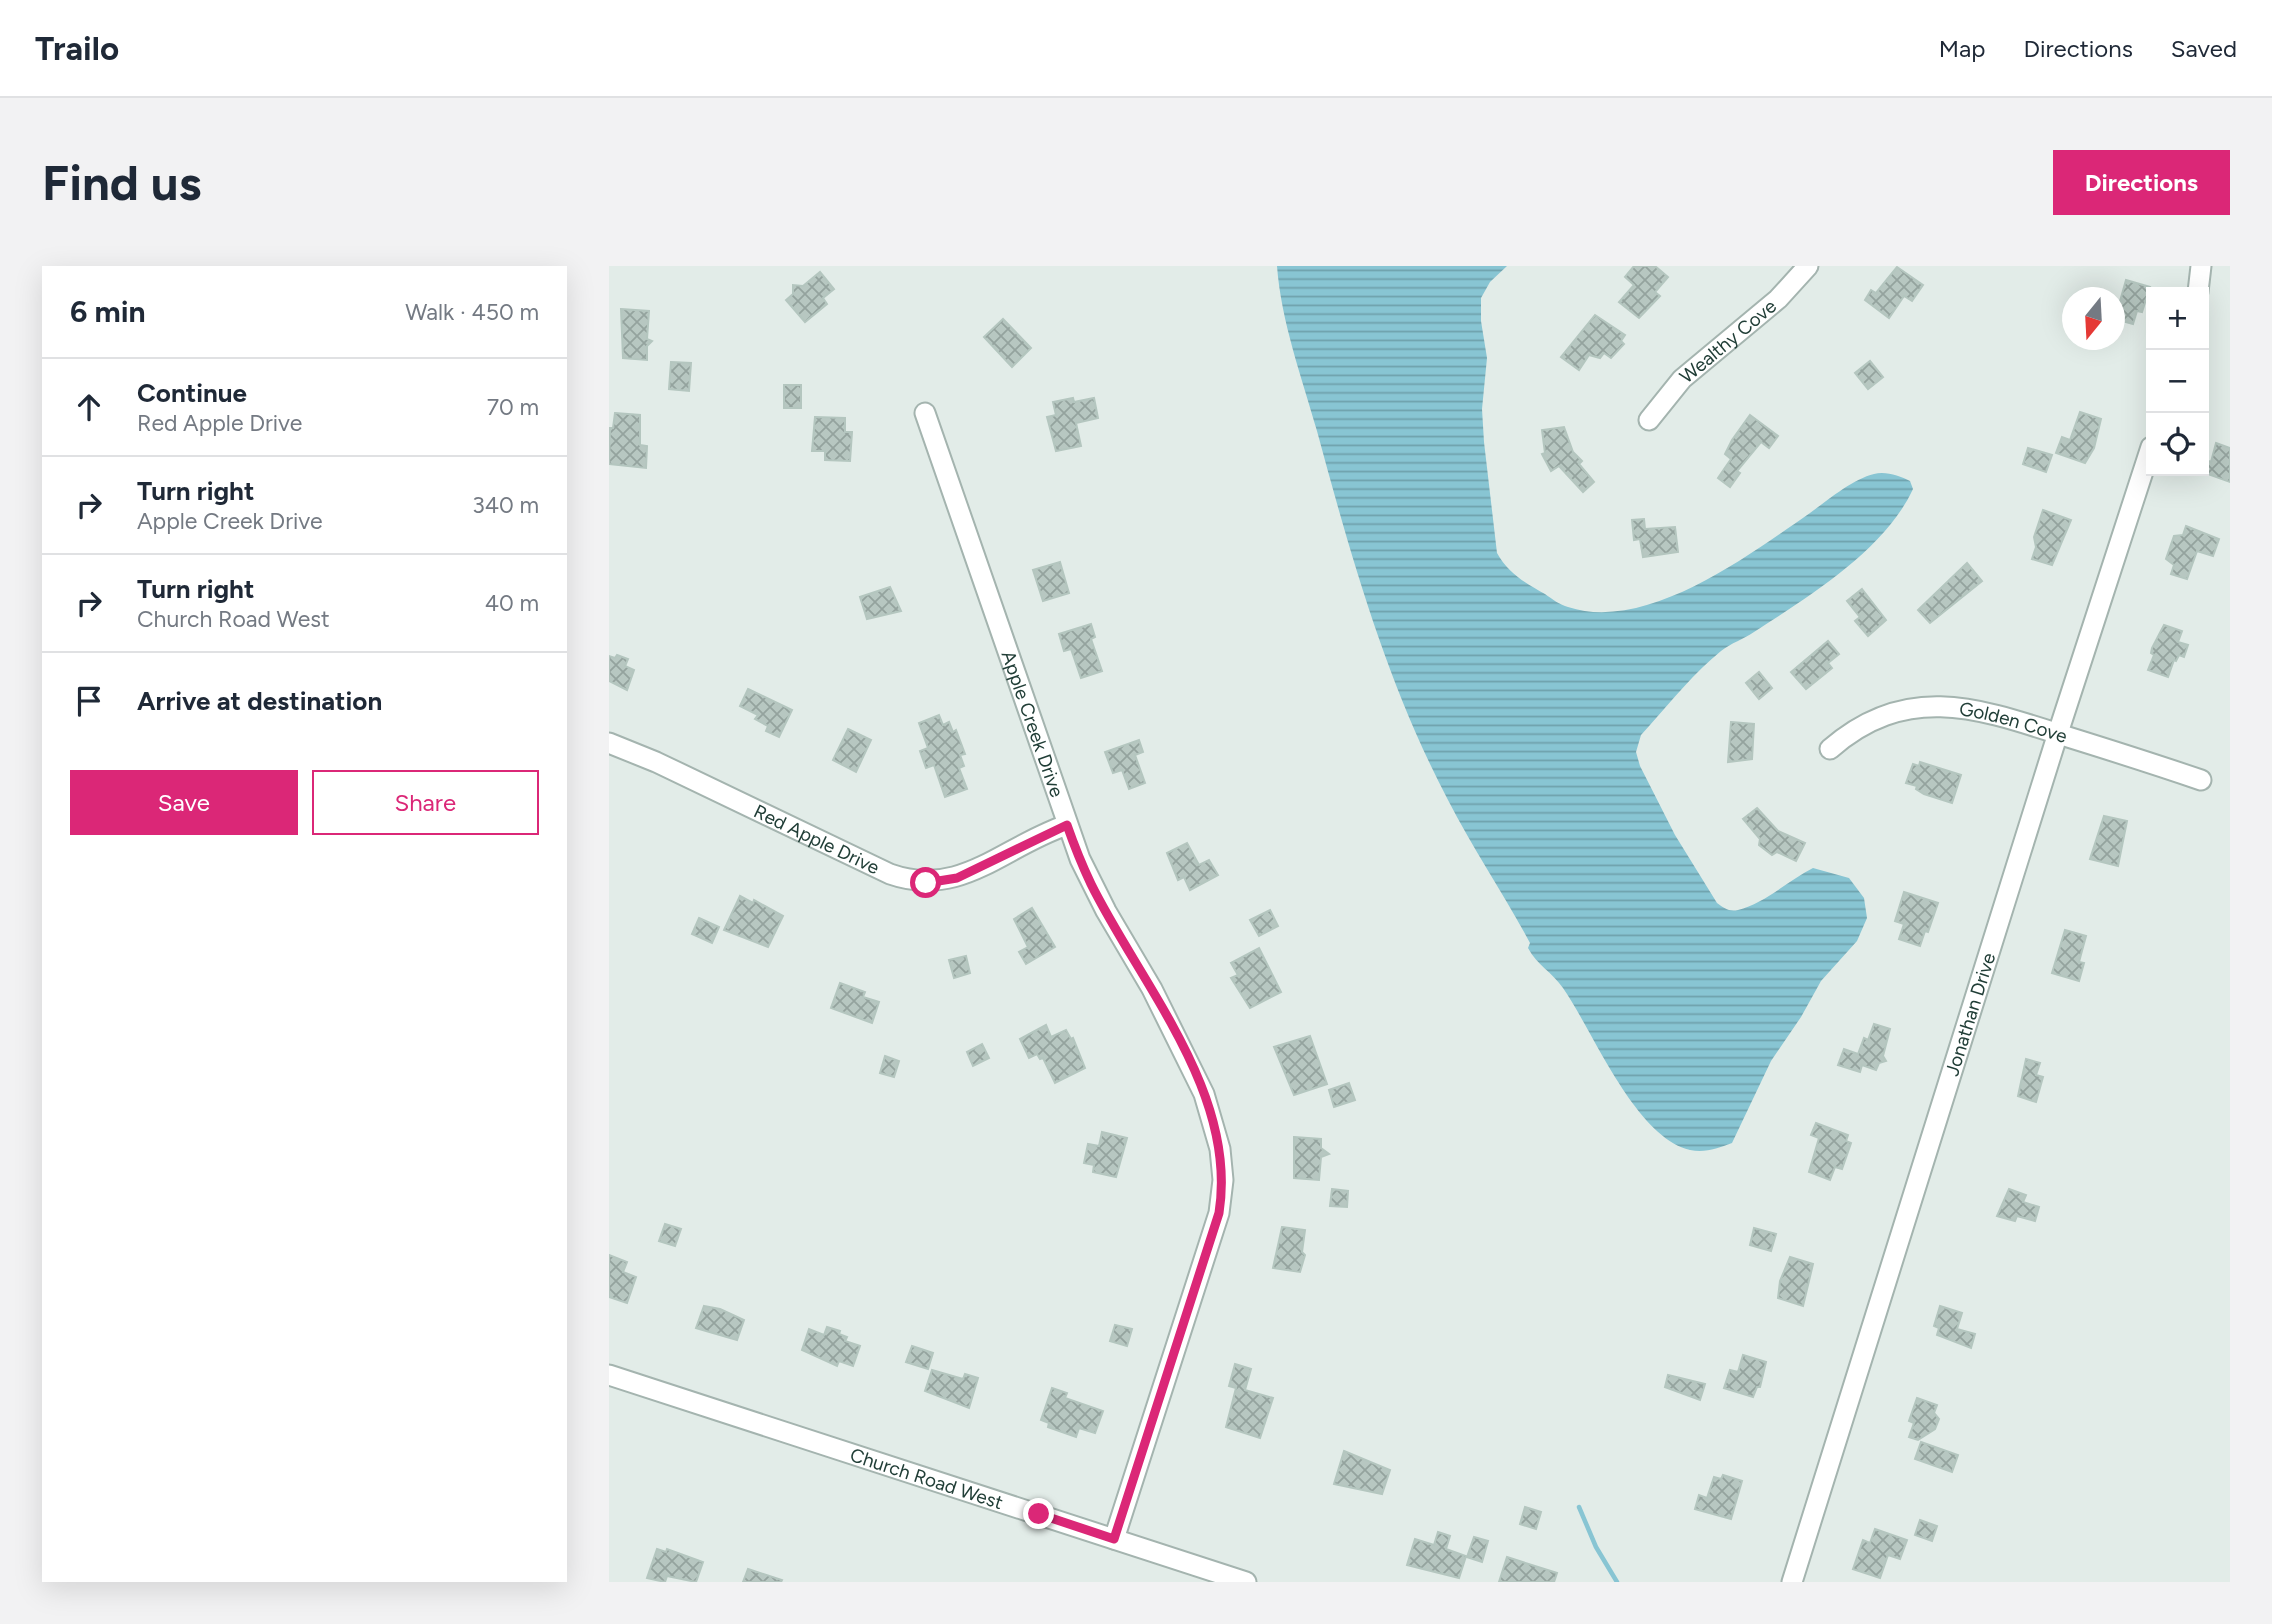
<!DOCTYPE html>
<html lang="en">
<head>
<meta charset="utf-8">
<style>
  body { margin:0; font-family:Figtree,sans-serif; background:#f2f2f3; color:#1f2937 }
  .controls { position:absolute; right:21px; top:21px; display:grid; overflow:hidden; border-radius:0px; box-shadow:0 7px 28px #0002 }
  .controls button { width:63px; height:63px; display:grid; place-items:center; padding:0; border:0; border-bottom:2px solid #e0e1e3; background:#fff; color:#1f2937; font:35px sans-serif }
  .compass { position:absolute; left:1453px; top:21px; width:63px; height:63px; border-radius:50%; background:#fff; box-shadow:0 7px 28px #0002; rotate:198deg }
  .stop { position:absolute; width:21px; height:21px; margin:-16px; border:5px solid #db2777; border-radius:50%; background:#fff }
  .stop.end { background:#db2777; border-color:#fff; box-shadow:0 2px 7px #0008 }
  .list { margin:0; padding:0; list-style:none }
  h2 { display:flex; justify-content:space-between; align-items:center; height:91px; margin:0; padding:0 28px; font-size:30px }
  h2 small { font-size:23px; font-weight:400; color:#747a83 }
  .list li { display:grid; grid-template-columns:46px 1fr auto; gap:21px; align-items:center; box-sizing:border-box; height:98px; padding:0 28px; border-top:2px solid #e0e1e3 }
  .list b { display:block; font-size:26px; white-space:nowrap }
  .list p { margin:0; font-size:23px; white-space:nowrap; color:#747a83 }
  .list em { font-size:23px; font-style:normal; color:#747a83 }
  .actions { display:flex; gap:14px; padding:21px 28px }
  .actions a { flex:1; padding:16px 0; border:2px solid #db2777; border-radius:0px; text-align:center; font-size:24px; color:#db2777 }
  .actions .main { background:#db2777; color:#fff }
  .icon { flex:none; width:38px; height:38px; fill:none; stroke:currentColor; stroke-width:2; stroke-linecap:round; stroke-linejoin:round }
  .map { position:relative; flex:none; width:1621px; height:1316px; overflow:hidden; border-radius:0px }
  header { display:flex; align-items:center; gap:42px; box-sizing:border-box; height:98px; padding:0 35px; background:#fff; border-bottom:2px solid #e0e1e3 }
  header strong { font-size:33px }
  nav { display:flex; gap:38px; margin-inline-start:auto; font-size:24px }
  .intro { display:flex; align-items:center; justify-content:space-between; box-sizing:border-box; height:168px; padding:0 42px }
  h1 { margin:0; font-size:49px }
  .button { padding:18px 32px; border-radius:0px; background:#db2777; color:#fff; font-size:24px; font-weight:700 }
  main { display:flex; gap:42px; padding:0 42px }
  aside { flex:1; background:#fff; border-radius:0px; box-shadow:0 7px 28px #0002 }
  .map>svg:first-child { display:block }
</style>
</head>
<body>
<header>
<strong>Trailo</strong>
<nav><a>Map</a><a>Directions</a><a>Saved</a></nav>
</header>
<div class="intro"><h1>Find us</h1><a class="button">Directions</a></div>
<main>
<aside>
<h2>6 min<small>Walk · 450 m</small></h2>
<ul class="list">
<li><svg class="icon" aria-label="ahead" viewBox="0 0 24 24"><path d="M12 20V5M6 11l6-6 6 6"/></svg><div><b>Continue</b><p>Red Apple Drive</p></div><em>70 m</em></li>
<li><svg class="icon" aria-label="right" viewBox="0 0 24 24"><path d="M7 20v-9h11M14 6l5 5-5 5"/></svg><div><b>Turn right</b><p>Apple Creek Drive</p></div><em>340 m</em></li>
<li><svg class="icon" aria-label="right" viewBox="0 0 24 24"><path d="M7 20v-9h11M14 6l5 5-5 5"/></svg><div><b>Turn right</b><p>Church Road West</p></div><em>40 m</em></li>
<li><svg class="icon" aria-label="arrive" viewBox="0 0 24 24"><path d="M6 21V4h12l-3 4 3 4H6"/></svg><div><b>Arrive at destination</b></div></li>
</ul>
<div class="actions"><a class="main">Save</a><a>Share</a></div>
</aside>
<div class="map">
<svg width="1621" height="1316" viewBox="0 0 1621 1316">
  <defs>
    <pattern id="water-rules" width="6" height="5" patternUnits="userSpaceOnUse" patternTransform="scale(1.75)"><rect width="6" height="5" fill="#88c5d3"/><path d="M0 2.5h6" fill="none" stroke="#6fa1ac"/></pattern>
    <pattern id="building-cross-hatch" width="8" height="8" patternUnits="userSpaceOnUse" patternTransform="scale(1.75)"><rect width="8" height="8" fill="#b7c7c1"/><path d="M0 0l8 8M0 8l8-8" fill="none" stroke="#94a39e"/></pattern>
  </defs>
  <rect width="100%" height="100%" fill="#e2ece8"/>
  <path fill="url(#water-rules)" d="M 668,0 L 898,0 L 881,16 L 872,32 L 872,55 L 878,92 L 873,143 L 875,176 L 888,287 C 899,307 916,317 936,328 C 943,333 951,339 959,341 C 1038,367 1140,289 1201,247 C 1219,234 1244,213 1265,208 C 1277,205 1291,210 1301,215 L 1304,223 C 1276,284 1199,331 1145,366 C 1135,373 1122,377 1112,385 C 1086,406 1064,433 1041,459 L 1032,469 L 1027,486 L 1031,500 L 1066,569 L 1108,637 C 1115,642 1120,646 1129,644 C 1155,638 1180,614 1204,602 L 1240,612 L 1255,632 L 1258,652 L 1248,675 L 1212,715 L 1192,751 L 1162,795 L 1123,877 C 1109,882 1097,887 1081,884 C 1026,871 984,765 954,722 C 943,706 928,699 919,682 L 921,677 C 895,628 864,583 839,534 C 778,418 742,291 708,165 C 693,112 672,55 668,0 Z"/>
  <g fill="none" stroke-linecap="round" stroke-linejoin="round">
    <polyline stroke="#88c5d3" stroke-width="4.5" points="970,1241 987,1281 1008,1316"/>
  </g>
  <g fill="url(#building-cross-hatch)" stroke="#b4c6bf" stroke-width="2">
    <polygon points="1025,0 1046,0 1059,11 1046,26 1051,30 1030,52 1010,36 1025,19 1016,11"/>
    <polygon points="1288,1 1314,19 1303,35 1295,30 1280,52 1256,34 1262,24 1267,27"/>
    <polygon points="211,6 225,23 214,32 218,38 196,56 177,34 184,28 184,19 194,20"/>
    <polygon points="1517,14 1541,21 1533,46 1528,45 1524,58 1506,53"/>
    <polygon points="12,43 40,45 38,73 43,75 38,80 38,94 14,92"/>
    <polygon points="986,49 1016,69 1012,75 1015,78 1002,92 995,87 991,92 980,89 970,104 952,91"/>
    <polygon points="394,53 422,82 403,101 375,71"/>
    <polygon points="1261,95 1274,111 1259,123 1246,107"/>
    <polygon points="62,96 82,97 80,125 60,123"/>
    <rect x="175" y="119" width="17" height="23"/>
    <polygon points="464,132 465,136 485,132 489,152 467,157 472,180 447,185 438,151 447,149 444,136"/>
    <polygon points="1471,146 1492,153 1485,182 1476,197 1447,187 1453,171 1461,174"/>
    <polygon points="6,147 31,149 31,179 38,180 37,202 0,198 1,162 4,162"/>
    <polygon points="1141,149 1169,170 1160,182 1152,176 1128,205 1131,207 1121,221 1109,212 1122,193 1116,188 1123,174"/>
    <polygon points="206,151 236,152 236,166 243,166 241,195 216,194 216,185 203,185"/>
    <polygon points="955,161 964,186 973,195 970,198 985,216 974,226 950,200 942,205 933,188 936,187 933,164"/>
    <polygon points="1607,177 1621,182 1621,216 1593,206 1597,194 1602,196"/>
    <polygon points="1419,182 1443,189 1437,206 1414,198"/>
    <polygon points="1434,244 1462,254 1443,299 1423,293 1427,281 1425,271"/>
    <polygon points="1035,253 1036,263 1066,261 1069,286 1034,291 1031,273 1025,274 1023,254"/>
    <polygon points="1577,260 1610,273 1604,290 1588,285 1578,313 1562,308 1565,299 1557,293 1565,270 1574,269"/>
    <polygon points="451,296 460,327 434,335 424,304"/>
    <polygon points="1358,297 1373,315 1321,357 1309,344"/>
    <polygon points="281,321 292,345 258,353 251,331"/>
    <polygon points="1253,323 1277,354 1259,370 1246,355 1251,351 1238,335"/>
    <polygon points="482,358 486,371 482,373 493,405 472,412 462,383 455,385 450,368"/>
    <polygon points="1555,359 1573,365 1569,376 1579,379 1575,391 1570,389 1567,395 1565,394 1559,411 1539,404 1545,389 1542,387 1543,382"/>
    <polygon points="1219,375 1230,388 1219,397 1223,402 1197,423 1182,406"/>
    <polygon points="8,389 19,393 16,400 25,404 18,424 0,415 0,390 6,392"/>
    <polygon points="1150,406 1163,422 1150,433 1137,417"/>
    <polygon points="139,423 183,444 170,471 157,465 159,460 146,453 149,449 131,440"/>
    <polygon points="330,449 334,459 340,456 344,466 347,464 356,488 351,489 355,500 350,502 358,523 336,531 325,499 317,502 311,485 319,482 310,457"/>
    <polygon points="1122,456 1145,458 1143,493 1119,496"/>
    <polygon points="239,463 262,474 247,506 224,494"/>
    <polygon points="530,474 534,486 526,489 536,517 520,523 513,504 504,507 496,486"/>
    <polygon points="1311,496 1352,509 1343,537 1315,528 1307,523 1308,520 1297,517 1304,498 1310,500"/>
    <polygon points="1148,542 1169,565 1196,577 1187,595 1168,586 1163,589 1150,579 1151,573 1134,553"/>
    <polygon points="1495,550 1518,555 1509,600 1481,593"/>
    <polygon points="578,577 590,599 600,594 609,609 581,624 575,611 569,614 558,587"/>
    <polygon points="1295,626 1329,637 1319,666 1316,665 1311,680 1290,673 1295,658 1286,655"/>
    <polygon points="131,630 144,637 145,634 174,650 159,681 115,664"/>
    <polygon points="423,642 446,681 417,698 410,686 419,681 405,653"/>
    <polygon points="661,644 669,660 650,670 641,654"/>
    <polygon points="90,652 110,661 103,677 83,668"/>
    <polygon points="1456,664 1477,670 1470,696 1475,697 1470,715 1443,707"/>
    <polygon points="650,682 672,726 641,742 622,712 629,709 622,697"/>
    <polygon points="357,690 361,707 345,712 340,694"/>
    <polygon points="231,717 256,726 254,731 270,736 263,757 222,742"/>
    <polygon points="1265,758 1281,763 1274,790 1277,795 1270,797 1267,804 1253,799 1251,806 1229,799 1235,783 1249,788 1255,772 1259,774"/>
    <polygon points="437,759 442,771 457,764 462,773 464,772 476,802 446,817 434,792 431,793 428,788 420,792 411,773"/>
    <polygon points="701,770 718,818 685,829 665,781"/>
    <polygon points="373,778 380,792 364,800 358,786"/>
    <polygon points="276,790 290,795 285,811 271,807"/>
    <polygon points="1417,793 1431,797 1427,809 1434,811 1427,836 1409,830"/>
    <polygon points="740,817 746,834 725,841 720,824"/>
    <polygon points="1207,857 1239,869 1237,875 1242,877 1233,903 1226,901 1221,914 1200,906 1210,872 1202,869"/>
    <polygon points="493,866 518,872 507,911 484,906 485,899 475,897 479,878 490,880"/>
    <polygon points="685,871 712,873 712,882 720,888 712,891 710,914 685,912"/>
    <polygon points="723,923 739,925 738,941 721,940"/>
    <polygon points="1400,923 1417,929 1414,936 1430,941 1426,955 1408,950 1406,955 1388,950"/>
    <polygon points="56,958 72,963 66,980 50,975"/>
    <polygon points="673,961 696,964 693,986 696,989 691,1006 664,1002"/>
    <polygon points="1145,962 1167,968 1162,985 1141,979"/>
    <polygon points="0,989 18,996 14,1006 27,1011 18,1037 0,1031"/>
    <polygon points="1181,991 1204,998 1194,1040 1169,1032 1171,1015"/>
    <polygon points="95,1040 111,1043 135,1054 128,1074 87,1062"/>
    <polygon points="1331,1040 1353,1047 1348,1063 1366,1068 1362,1082 1328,1069 1330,1062 1325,1060"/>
    <polygon points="506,1059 523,1063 518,1080 501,1075"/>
    <polygon points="218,1061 231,1065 230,1068 238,1071 236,1075 251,1080 244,1100 230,1095 228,1100 193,1084 200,1063 215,1069"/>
    <polygon points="303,1080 324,1087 319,1103 297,1096"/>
    <polygon points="1134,1089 1157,1096 1151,1121 1148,1121 1144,1131 1115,1122 1121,1104 1129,1106"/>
    <polygon points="626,1098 642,1103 636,1124 664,1132 651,1172 617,1161 627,1122 620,1120"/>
    <polygon points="323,1104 354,1113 356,1108 369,1112 360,1142 316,1125"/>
    <polygon points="1059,1109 1096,1118 1091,1134 1056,1121"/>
    <polygon points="443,1122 458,1127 456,1132 494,1145 486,1167 470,1162 467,1171 439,1161 440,1157 432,1154"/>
    <polygon points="1308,1132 1328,1139 1325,1147 1330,1153 1326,1163 1309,1174 1300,1171 1305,1157 1300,1155"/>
    <polygon points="1312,1176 1349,1189 1343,1206 1306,1193"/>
    <polygon points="735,1185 781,1204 773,1228 725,1218"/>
    <polygon points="1114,1209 1133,1215 1122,1253 1086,1243 1090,1229 1098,1232 1105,1211 1112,1213"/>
    <polygon points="916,1241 932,1246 927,1263 911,1258"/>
    <polygon points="1311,1254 1328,1260 1323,1275 1306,1269"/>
    <polygon points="1266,1263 1298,1274 1291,1293 1279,1289 1271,1312 1244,1303 1254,1274 1261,1277"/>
    <polygon points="829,1266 841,1270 837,1283 857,1290 850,1312 798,1299 806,1273 825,1279"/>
    <polygon points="865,1271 879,1275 873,1296 858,1291"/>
    <polygon points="48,1283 57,1286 58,1283 94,1296 87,1316 58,1310 56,1316 38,1312"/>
    <polygon points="898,1291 948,1307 945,1316 890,1316"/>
    <polygon points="139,1303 173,1314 172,1316 134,1316"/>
  </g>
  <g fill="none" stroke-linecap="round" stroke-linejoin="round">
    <defs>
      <g id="minor">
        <polyline points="1589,26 1592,0"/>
        <path id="s1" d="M 316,147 L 471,593 L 497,645 L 543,723 L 595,828 L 611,883 L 614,914 L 610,947 L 505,1273"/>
        <path id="s2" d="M 1040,154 L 1073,113 L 1169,33 L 1199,0"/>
        <path id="s3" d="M 0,477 L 47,496 L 281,608 C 352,633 394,580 458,559"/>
        <path id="s4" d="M 1221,483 C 1299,415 1372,443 1459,471 C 1504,485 1548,499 1592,514"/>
        <path id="s5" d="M 0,1109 L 637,1316"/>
        <path id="s6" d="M 1183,1316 L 1449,467 L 1542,181"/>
      </g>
    </defs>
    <use href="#minor" stroke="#a4b4af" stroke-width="23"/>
    <use href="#minor" stroke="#fff" stroke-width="19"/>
  </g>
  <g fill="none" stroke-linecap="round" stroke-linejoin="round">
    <path stroke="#db2777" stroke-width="9" d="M 317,617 L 348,612 L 458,559 C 465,579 473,599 482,618 C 532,719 629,827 610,947 L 505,1273 L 430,1248"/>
  </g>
  <g text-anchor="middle" stroke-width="6" stroke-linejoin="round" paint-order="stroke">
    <g font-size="19" fill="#213e37" stroke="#f2f9f6">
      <text dy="7" stroke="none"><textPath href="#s2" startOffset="112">Wealthy Cove</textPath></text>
      <text dy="7" stroke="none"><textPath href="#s1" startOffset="329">Apple Creek Drive</textPath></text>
      <text dy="7" stroke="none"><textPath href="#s4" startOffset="196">Golden Cove</textPath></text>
      <text dy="7" stroke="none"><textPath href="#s3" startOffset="229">Red Apple Drive</textPath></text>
      <text dy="7" stroke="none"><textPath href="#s6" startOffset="595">Jonathan Drive</textPath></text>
      <text dy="7" stroke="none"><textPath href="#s5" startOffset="334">Church Road West</textPath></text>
    </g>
  </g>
</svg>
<div class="controls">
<button>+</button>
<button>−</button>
<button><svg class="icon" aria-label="locate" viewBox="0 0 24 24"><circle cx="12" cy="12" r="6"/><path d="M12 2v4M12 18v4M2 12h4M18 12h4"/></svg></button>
</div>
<svg class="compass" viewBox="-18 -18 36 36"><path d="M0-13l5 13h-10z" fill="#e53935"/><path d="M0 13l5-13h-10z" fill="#747a83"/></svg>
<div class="stop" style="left:317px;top:617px"></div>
<div class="stop end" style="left:430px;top:1248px"></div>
</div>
</main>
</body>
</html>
